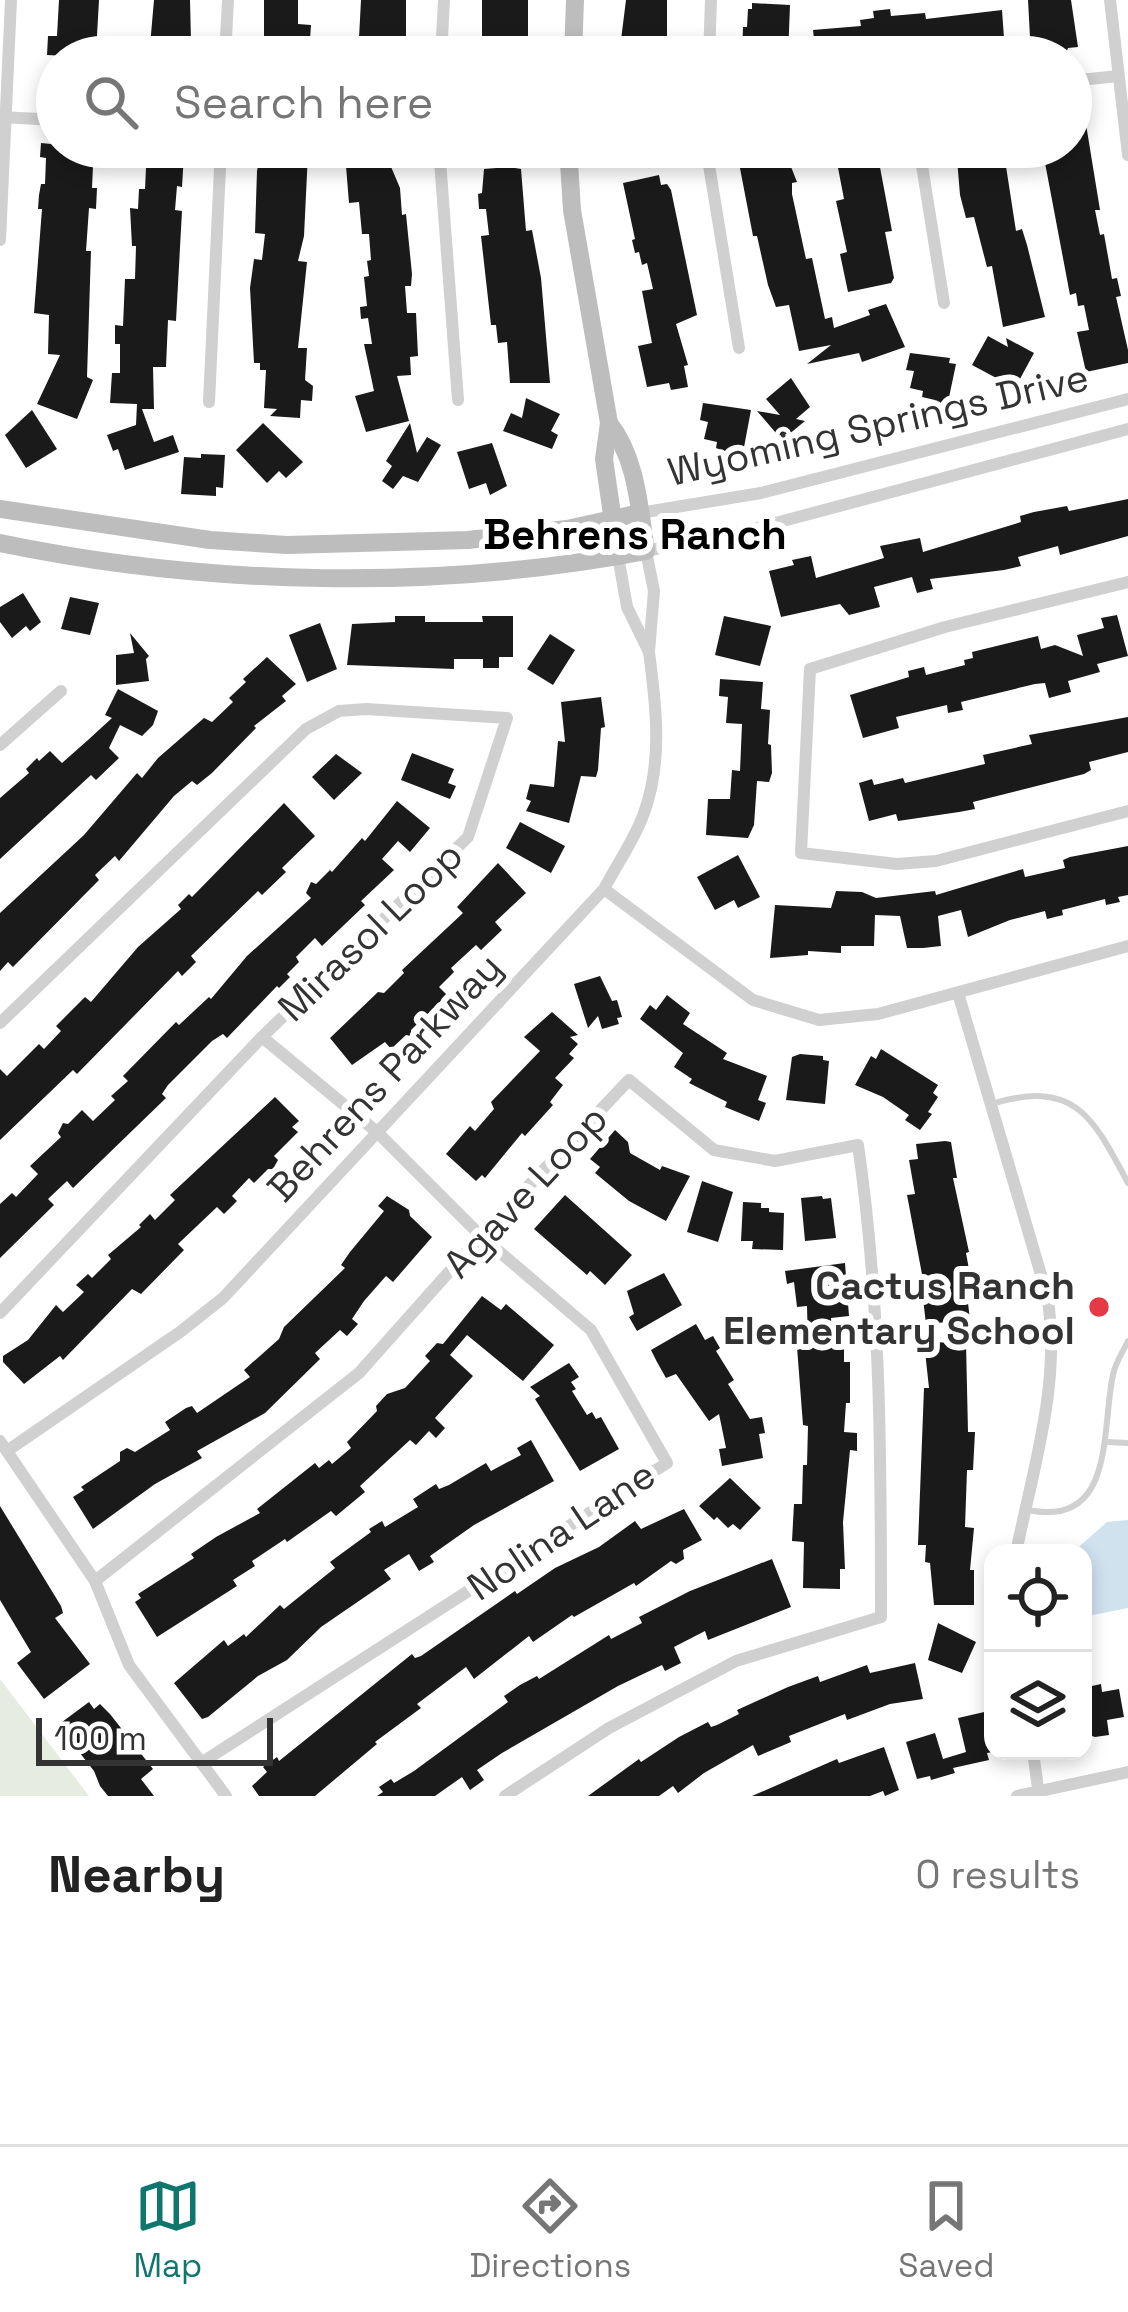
<!DOCTYPE html>
<html lang="en">
<head>
<meta charset="utf-8">
<style>
  body { margin:0; font-family:"Space Grotesk",sans-serif; background:#f2f2f2; color:#222 }
  .controls { position:absolute; right:36px; bottom:36px; display:grid; overflow:hidden; border-radius:24px; box-shadow:0 6px 18px #0003 }
  .controls button { width:108px; height:108px; display:grid; place-items:center; padding:0; border:0; border-bottom:3px solid #e0e0e0; background:#fff; color:#222; font:60px sans-serif }
  .scale { position:absolute; left:36px; bottom:30px; width:237px; box-sizing:border-box; padding-left:12px; border:6px solid #333; border-top:0; font-size:33px; line-height:42px; white-space:nowrap; color:#333; -webkit-text-stroke:9px #fff; paint-order:stroke }
  .list { margin:0; padding:0; list-style:none }
  h2 { display:flex; justify-content:space-between; align-items:center; height:156px; margin:0; padding:0 48px; font-size:51px }
  h2 small { font-size:39px; font-weight:400; color:#767676 }
  .icon { flex:none; width:66px; height:66px; fill:none; stroke:currentColor; stroke-width:2; stroke-linecap:round; stroke-linejoin:round }
  .map { position:relative; flex:none; width:1128px; height:1796px; overflow:hidden }
  .search { position:absolute; background:#fff; box-shadow:0 6px 18px #0003; left:36px; right:36px; top:36px; height:132px; display:flex; align-items:center; gap:30px; box-sizing:border-box; padding:0 42px; border-radius:66px; color:#767676; font-size:45px }
  .sheet { height:348px; background:#fff }
  nav { display:flex; justify-content:space-around; align-items:center; box-sizing:border-box; height:168px; border-top:3px solid #e0e0e0; background:#fff; font-size:33px; color:#767676 }
  nav a { display:grid; justify-items:center; gap:6px }
  nav .on { color:#0f766e }
  .map>svg:first-child { display:block }
</style>
</head>
<body>
<div class="map">
<svg width="1128" height="1796" viewBox="0 0 1128 1796">
  <rect width="100%" height="100%" fill="#fff"/>
  <polygon fill="#e6ecdf" points="0,1679 89,1796 0,1796"/>
  <polygon fill="#cfe2ee" points="1128,1520 1128,1608 1083,1617 1083,1553 1072,1553 1107,1522"/>
  <g fill="#1a1a1a">
    <polygon points="59,0 99,0 96,53 87,53 87,57 47,55 48,36 57,36"/>
    <polygon points="154,0 190,0 191,41 186,41 184,57 149,57"/>
    <polygon points="264,0 298,0 298,24 311,25 310,40 299,39 299,57 264,57"/>
    <polygon points="361,0 406,0 406,49 396,49 396,57 358,57"/>
    <rect x="482" y="0" width="46" height="57"/>
    <polygon points="626,0 667,0 667,57 619,56"/>
    <polygon points="1028,0 1071,0 1078,47 1068,48 1065,56 1031,56"/>
    <polygon points="752,3 790,5 788,57 742,57 743,27 747,27 748,9 752,9"/>
    <polygon points="890,9 891,16 925,13 926,19 1002,10 1005,52 982,57 816,57 813,30 861,26 860,20 874,18 873,11"/>
    <polygon points="1084,112 1100,210 1095,210 1100,235 1104,234 1112,279 1117,278 1121,296 1116,297 1128,350 1128,363 1086,372 1077,332 1089,330 1084,305 1078,306 1076,293 1070,295 1042,147 1071,147 1071,114"/>
    <polygon points="41,143 82,147 82,153 87,153 87,166 93,166 92,188 97,188 96,209 89,208 86,251 91,251 87,377 93,380 77,419 37,404 60,355 48,354 49,315 34,313 42,209 38,209 39,195 41,184 45,184 46,158 40,157"/>
    <polygon points="147,147 178,147 178,154 184,154 182,187 177,186 175,210 182,211 176,321 168,320 166,367 153,367 154,409 142,409 154,442 173,435 179,452 125,470 118,449 113,451 107,435 136,425 137,404 110,403 112,373 120,373 120,344 115,344 115,325 123,326 125,279 135,279 136,246 132,246 130,208 138,209 139,189 145,189"/>
    <polygon points="834,147 881,149 883,162 879,162 892,231 885,232 894,278 891,283 848,292 840,254 847,252 836,201 844,199"/>
    <polygon points="956,147 1003,147 1016,231 1022,229 1027,245 1045,317 1003,327 992,266 987,267 974,217 966,218 960,195"/>
    <polygon points="269,151 308,153 304,236 298,261 307,262 298,348 307,348 305,380 313,386 312,401 301,400 300,418 270,416 277,409 264,408 266,370 260,370 260,363 254,363 250,288 254,259 262,260 265,234 255,233 257,171 260,156 269,156"/>
    <polygon points="786,154 797,182 792,183 792,194 806,259 812,258 825,319 832,317 834,328 870,315 868,310 886,304 905,347 862,362 859,353 807,364 831,345 799,351 789,305 776,307 768,285 757,236 753,236 739,163"/>
    <polygon points="389,162 400,188 402,215 406,214 412,274 411,286 405,286 407,313 416,313 418,356 410,357 411,375 397,376 409,421 366,432 355,396 374,391 364,344 372,344 368,318 361,319 360,307 367,306 364,277 369,276 367,261 371,260 369,234 362,234 359,202 349,203 346,166"/>
    <polygon points="509,167 521,169 526,231 532,230 541,278 550,383 510,383 507,342 498,343 496,325 491,325 481,236 489,235 486,209 479,209 478,194 482,193 484,169"/>
    <polygon points="659,175 661,185 667,184 671,190 697,315 676,324 688,365 684,366 688,387 671,390 669,383 647,387 638,346 652,343 642,291 653,289 647,263 642,265 639,252 635,253 632,240 635,239 623,183"/>
    <polygon points="988,336 1008,347 1006,338 1034,353 1015,388 972,365"/>
    <polygon points="910,353 950,358 949,363 956,364 947,407 934,405 935,400 922,397 923,391 910,388 914,371 906,370"/>
    <polygon points="791,378 810,407 796,419 805,421 782,440 757,411 780,415 766,399"/>
    <polygon points="526,398 560,414 551,431 558,435 552,449 503,431 511,413 522,418"/>
    <polygon points="703,403 751,410 742,458 716,448 717,442 704,439 708,422 700,420"/>
    <polygon points="32,410 57,449 26,468 5,435"/>
    <polygon points="263,423 303,462 286,478 279,471 267,483 236,450"/>
    <polygon points="410,423 417,453 427,437 441,445 418,482 403,476 393,489 382,481 392,466 386,461"/>
    <polygon points="492,443 507,486 490,495 486,483 469,489 457,452"/>
    <polygon points="201,454 225,455 223,488 216,487 216,496 181,494 184,457 201,458"/>
    <polygon points="1128,499 1128,536 1060,555 1058,546 1018,557 1021,566 1004,570 930,579 933,589 917,593 912,577 874,587 880,607 849,615 840,604 781,617 769,571 794,565 792,560 811,556 816,578 884,558 880,546 920,538 923,552 1021,522 1020,516 1034,512 1067,506 1069,511"/>
    <polygon points="23,593 41,622 30,631 26,626 12,638 0,622 0,607"/>
    <polygon points="70,597 99,603 90,635 61,629"/>
    <polygon points="1117,615 1128,656 1097,664 1100,672 1068,681 1071,692 1049,698 1045,683 1035,684 961,702 963,710 948,713 947,705 896,717 899,728 863,738 850,695 909,677 908,671 924,667 926,675 965,665 964,660 973,658 972,652 1038,636 1041,649 1055,645 1083,656 1077,635 1104,628 1101,618"/>
    <polygon points="395,616 425,616 425,622 483,622 482,616 513,616 513,657 499,657 499,668 483,668 483,659 454,659 454,669 347,665 352,624 395,622"/>
    <polygon points="724,616 771,626 760,666 715,655"/>
    <polygon points="320,623 337,669 307,682 289,635"/>
    <polygon points="130,633 149,656 146,659 149,681 116,685 116,655 134,653"/>
    <polygon points="550,634 575,650 553,685 527,669"/>
    <polygon points="267,657 296,684 282,696 286,701 254,726 256,728 212,773 197,785 192,781 174,796 119,861 115,856 95,875 99,880 13,967 8,962 0,971 0,913 84,835 137,773 142,778 158,758 204,718 212,722 233,702 229,698 246,682 243,679"/>
    <polygon points="720,679 763,682 761,709 770,710 768,744 771,745 772,773 769,782 757,781 754,825 748,838 706,835 708,799 730,799 732,770 740,771 742,724 726,723 728,697 719,696"/>
    <polygon points="118,689 158,711 153,725 142,736 120,725 109,748 119,758 96,780 91,775 0,859 0,798 29,773 26,769 37,758 39,761 50,751 62,763 88,740 112,718 105,715"/>
    <polygon points="601,697 605,727 601,728 598,770 596,777 581,776 569,823 526,811 531,801 526,799 530,784 554,787 558,741 565,742 561,702"/>
    <polygon points="1128,717 1128,752 1089,762 1091,770 1084,774 973,802 975,809 959,812 898,821 896,814 869,821 859,783 872,779 874,785 903,778 905,783 985,764 983,755 1032,744 1029,735"/>
    <polygon points="412,753 454,769 448,783 456,786 450,799 401,780"/>
    <polygon points="336,754 362,773 334,800 312,777"/>
    <polygon points="397,801 430,828 410,852 398,841 382,859 394,870 361,901 365,905 322,946 315,938 296,957 299,962 287,974 290,977 279,988 277,986 227,1038 223,1034 212,1041 168,1085 162,1094 166,1098 73,1188 67,1181 48,1199 54,1205 0,1258 0,1204 12,1193 16,1197 38,1174 30,1166 61,1137 58,1133 63,1123 68,1124 82,1110 93,1121 115,1100 111,1096 128,1081 123,1076 176,1022 179,1025 209,997 211,999 247,956 311,898 306,893 311,882 316,884 330,870 332,872 362,838 365,841"/>
    <polygon points="284,803 315,836 282,868 286,872 262,895 258,891 191,956 196,962 182,976 178,971 77,1074 73,1070 0,1140 0,1069 7,1076 39,1044 44,1049 61,1031 56,1026 85,997 91,1002 138,947 181,909 178,905 189,894 192,897"/>
    <polygon points="520,822 565,846 551,873 506,848"/>
    <polygon points="1128,846 1128,895 1118,897 1120,902 1106,905 1105,899 1062,910 1063,915 1047,919 1045,911 1010,920 968,937 961,910 938,916 941,946 923,948 907,948 900,916 875,915 874,946 841,946 841,953 808,951 808,955 770,958 775,905 831,908 836,891 862,892 876,898 935,891 936,895 1023,869 1025,877 1065,868 1063,860 1070,857"/>
    <polygon points="738,855 760,897 738,908 734,900 715,910 697,877"/>
    <polygon points="498,863 526,893 495,922 502,930 481,950 476,945 451,968 454,972 439,987 447,995 411,1030 411,1036 406,1035 391,1049 385,1042 352,1065 330,1038 378,992 384,993 404,973 402,970 463,913 457,907"/>
    <polygon points="600,976 612,1001 617,1000 622,1017 617,1018 619,1024 602,1029 598,1016 588,1028 574,984"/>
    <polygon points="667,995 690,1013 683,1024 727,1053 723,1059 767,1076 758,1100 766,1103 759,1121 725,1107 727,1102 689,1083 692,1079 674,1067 683,1053 640,1019 650,1005 656,1010"/>
    <polygon points="552,1012 578,1035 570,1037 578,1044 569,1054 574,1058 555,1078 563,1085 550,1102 553,1105 525,1136 522,1133 485,1178 482,1175 476,1181 446,1154 470,1126 475,1131 494,1109 491,1102 540,1051 524,1037"/>
    <polygon points="881,1049 938,1085 933,1093 938,1097 928,1112 932,1114 920,1130 905,1120 909,1115 883,1097 855,1085 871,1056 876,1059"/>
    <polygon points="800,1054 823,1056 823,1060 829,1061 825,1104 786,1100 792,1057"/>
    <polygon points="275,1097 299,1121 292,1127 298,1132 274,1156 278,1160 273,1169 268,1169 254,1183 249,1178 232,1196 237,1201 224,1214 217,1207 178,1244 184,1250 141,1294 132,1289 63,1360 60,1356 24,1384 3,1362 3,1356 28,1340 56,1305 63,1312 84,1292 76,1285 88,1274 92,1278 111,1259 108,1255 141,1227 139,1225 150,1214 155,1220 175,1200 170,1195"/>
    <polygon points="615,1130 628,1142 630,1153 660,1170 662,1166 690,1176 666,1221 629,1201 595,1173 600,1167 590,1159"/>
    <polygon points="945,1141 951,1142 957,1178 953,1178 969,1252 966,1253 975,1302 968,1303 970,1320 926,1324 922,1290 925,1290 907,1195 915,1194 909,1160 918,1159 916,1144"/>
    <polygon points="702,1181 733,1192 718,1242 687,1232"/>
    <polygon points="565,1195 632,1255 605,1285 590,1271 587,1275 534,1229"/>
    <polygon points="387,1196 409,1210 410,1216 432,1237 393,1282 386,1276 364,1301 352,1319 358,1324 347,1336 340,1330 315,1353 320,1359 265,1413 197,1451 202,1458 155,1484 93,1529 73,1497 84,1490 81,1487 120,1461 120,1452 127,1448 135,1452 170,1430 165,1422 186,1408 192,1406 197,1413 250,1377 244,1370 279,1339 284,1327 345,1268 341,1265 350,1252 384,1211 378,1206"/>
    <polygon points="822,1196 823,1199 831,1198 836,1238 805,1241 801,1198"/>
    <polygon points="743,1202 761,1203 761,1208 769,1208 769,1212 784,1213 783,1250 752,1249 753,1241 741,1241"/>
    <polygon points="845,1263 849,1316 831,1318 832,1334 844,1334 844,1362 850,1362 850,1403 846,1403 844,1432 857,1433 857,1451 850,1450 843,1522 845,1569 840,1569 840,1589 803,1588 804,1542 792,1541 794,1504 802,1504 803,1465 807,1465 808,1426 803,1425 797,1347 808,1347 807,1306 797,1307 794,1282 787,1284 785,1271"/>
    <polygon points="664,1273 682,1305 637,1331 629,1317 634,1314 627,1291"/>
    <polygon points="482,1296 501,1310 506,1304 554,1345 523,1381 467,1335 450,1355 473,1376 435,1418 445,1428 436,1438 429,1431 416,1445 410,1440 360,1486 365,1492 336,1516 331,1511 287,1542 285,1539 252,1561 255,1566 233,1580 237,1586 157,1637 135,1602 141,1598 138,1594 194,1558 191,1554 216,1537 260,1513 257,1509 315,1463 319,1468 329,1460 332,1464 351,1448 347,1442 377,1411 376,1406 387,1394 405,1388 430,1361 425,1356 437,1343 443,1344"/>
    <polygon points="696,1324 705,1340 713,1336 720,1348 716,1351 734,1380 728,1384 750,1419 762,1417 765,1433 759,1434 763,1458 722,1466 719,1449 726,1448 719,1414 709,1421 676,1374 666,1378 657,1362 651,1350"/>
    <polygon points="924,1342 966,1343 968,1432 975,1432 973,1470 967,1470 965,1527 974,1528 970,1570 974,1570 974,1605 934,1605 930,1563 925,1562 926,1545 918,1545 924,1388 929,1388"/>
    <polygon points="569,1363 579,1377 571,1382 576,1389 572,1391 587,1415 592,1412 596,1419 601,1417 619,1449 580,1471 535,1399 540,1396 530,1387"/>
    <polygon points="531,1440 554,1481 474,1525 430,1556 434,1562 419,1571 409,1554 384,1570 391,1579 321,1627 287,1660 258,1676 208,1717 202,1719 174,1683 224,1640 228,1646 244,1634 246,1637 280,1605 284,1609 335,1568 330,1562 371,1532 369,1529 382,1521 385,1527 418,1507 413,1499 436,1484 439,1489 449,1485 486,1463 491,1471 521,1455 517,1448"/>
    <polygon points="730,1478 761,1508 740,1530 733,1524 728,1528 717,1517 714,1520 699,1506"/>
    <polygon points="0,1506 61,1606 63,1613 55,1618 90,1664 44,1699 17,1663 31,1652 0,1600"/>
    <polygon points="684,1509 702,1540 683,1550 684,1559 676,1564 671,1561 636,1586 634,1583 574,1617 572,1615 533,1642 529,1636 474,1679 466,1667 417,1704 421,1708 375,1742 377,1744 315,1796 259,1796 252,1786 267,1772 263,1767 277,1757 279,1761 412,1654 415,1658 421,1656 515,1591 517,1594 555,1568 599,1547 635,1521 641,1529"/>
    <polygon points="772,1559 791,1607 708,1640 705,1631 674,1647 681,1663 665,1671 662,1665 618,1686 502,1753 477,1770 484,1780 470,1790 462,1777 435,1796 377,1796 383,1792 379,1787 391,1779 394,1783 414,1771 508,1702 504,1696 520,1685 537,1676 539,1679 609,1635 611,1639 642,1623 639,1617 690,1591"/>
    <polygon points="938,1623 976,1642 962,1673 928,1660"/>
    <polygon points="915,1663 923,1699 890,1704 847,1720 845,1714 789,1736 791,1742 758,1756 753,1745 704,1773 678,1793 673,1786 659,1796 588,1796 639,1759 641,1762 679,1737 708,1722 711,1727 717,1725 739,1714 737,1710 788,1687 818,1676 820,1682 867,1665 870,1673"/>
    <polygon points="1101,1684 1102,1692 1119,1689 1124,1717 1107,1720 1109,1735 1095,1737 1083,1733 1083,1688"/>
    <polygon points="89,1702 94,1709 100,1704 110,1714 153,1769 141,1779 154,1796 108,1796 100,1786 94,1771 58,1725"/>
    <polygon points="993,1710 993,1752 987,1753 989,1760 953,1768 955,1773 931,1780 930,1776 917,1779 906,1742 935,1733 943,1759 966,1752 958,1718"/>
    <polygon points="884,1747 899,1790 885,1796 883,1791 870,1796 752,1796 837,1759 839,1763"/>
  </g>
  <g fill="none" stroke-linecap="round" stroke-linejoin="round">
    <g stroke="#d0d0d0" stroke-width="6">
      <path d="M 991,1104 C 1074,1079 1092,1115 1128,1183"/>
      <polyline points="1107,1442 1128,1443"/>
      <path d="M 1028,1510 C 1116,1528 1101,1429 1113,1375 C 1115,1363 1123,1352 1128,1341"/>
    </g>
    <g stroke="#d0d0d0" stroke-width="12">
      <polyline points="1110,0 1128,155"/>
      <polyline points="225,57 228,0"/>
      <polyline points="441,57 444,0"/>
      <polyline points="709,57 711,0"/>
      <polyline points="1071,81 1118,76"/>
      <polyline points="0,117 57,120"/>
      <polyline points="439,147 458,400"/>
      <polyline points="670,147 710,147"/>
      <polyline points="706,147 739,348"/>
      <polyline points="919,147 944,303"/>
      <polyline points="0,240 11,0"/>
      <polyline points="209,402 221,147"/>
      <polyline points="640,513 761,493 1128,399"/>
      <polyline points="618,556 627,607 649,652 654,591 646,551 753,529 1128,429"/>
      <polyline points="1128,582 945,627 810,669 801,853 897,864 936,861 1128,811"/>
      <polyline points="0,745 61,691"/>
      <polyline points="604,889 753,1000 819,1020 878,1014 1128,946"/>
      <path d="M 958,993 L 1047,1295 C 1062,1381 1033,1468 1016,1553"/>
      <polyline points="0,1023 306,729 339,711 366,709 507,718 468,837 262,1037 0,1313"/>
      <polyline points="0,1441 95,1581 129,1665 226,1796"/>
      <path d="M 7,1451 L 180,1332 L 223,1298 L 604,889 C 617,864 635,839 644,813 C 663,761 656,705 649,652"/>
      <path d="M 95,1581 L 359,1373 L 481,1236 L 629,1080 L 714,1150 L 775,1161 L 858,1145 C 881,1303 881,1457 881,1617 L 736,1661 L 609,1728 L 505,1796"/>
      <polyline points="1033,1751 1039,1796"/>
      <polyline points="201,1763 667,1463 591,1330 481,1236 377,1132 262,1037"/>
      <polyline points="1017,1796 1128,1772"/>
    </g>
    <g stroke="#bdbdbd" stroke-width="18">
      <polyline points="573,57 575,0"/>
      <polyline points="568,147 572,210 609,423 604,459 618,556"/>
      <polyline points="0,509 210,540 287,545 468,540 567,529 640,513"/>
      <path d="M 0,543 C 207,586 438,591 646,551 C 639,507 637,459 609,423"/>
    </g>
  </g>
  <circle fill="#e63946" stroke="#fff" stroke-width="4.5" cx="1099" cy="1307" r="12"/>
  <g text-anchor="middle" stroke-width="12" stroke-linejoin="round" paint-order="stroke">
    <g font-size="39" fill="#333" stroke="#fff">
      <text transform="translate(878 424) rotate(-13)" y="14">Wyoming Springs Drive</text>
      <text transform="translate(370 931) rotate(-44)" y="14">Mirasol Loop</text>
      <text transform="translate(384 1077) rotate(-47)" y="14">Behrens Parkway</text>
      <text transform="translate(525 1191) rotate(-47)" y="14">Agave Loop</text>
      <text transform="translate(561 1530) rotate(-34)" y="14">Nolina Lane</text>
    </g>
    <g font-size="39" font-weight="bold" fill="#333" stroke="#fff" text-anchor="end">
      <text x="1075" y="1299">Cactus Ranch<tspan x="1075" dy="45">Elementary School</tspan></text>
    </g>
    <g font-size="42" font-weight="bold" fill="#000" stroke="#fff">
      <text x="635" y="549">Behrens Ranch</text>
    </g>
  </g>
</svg>
<div class="controls">
<button><svg class="icon" aria-label="locate" viewBox="0 0 24 24"><circle cx="12" cy="12" r="6"/><path d="M12 2v4M12 18v4M2 12h4M18 12h4"/></svg></button>
<button><svg class="icon" aria-label="layers" viewBox="0 0 24 24"><path d="M12 4l9 5-9 5-9-5zM3 14l9 5 9-5"/></svg></button>
</div>
<div class="scale">100 m</div>
<div class="search"><svg class="icon" aria-label="search" viewBox="0 0 24 24"><circle cx="10" cy="10" r="6"/><path d="M15 15l6 6"/></svg>Search here</div>
</div>
<section class="sheet">
<h2>Nearby<small>0 results</small></h2>
<ul class="list">
</ul>
</section>
<nav>
<a class="on"><svg class="icon" aria-label="map" viewBox="0 0 24 24"><path d="M3 6l6-2 6 2 6-2v14l-6 2-6-2-6 2zM9 4v14M15 6v14"/></svg>Map</a>
<a><svg class="icon" aria-label="directions" viewBox="0 0 24 24"><path d="M12 3l9 9-9 9-9-9zM9 14v-3h6M13 9l2 2-2 2"/></svg>Directions</a>
<a><svg class="icon" aria-label="saved" viewBox="0 0 24 24"><path d="M7 4h10v16l-5-4-5 4z"/></svg>Saved</a>
</nav>
</body>
</html>
